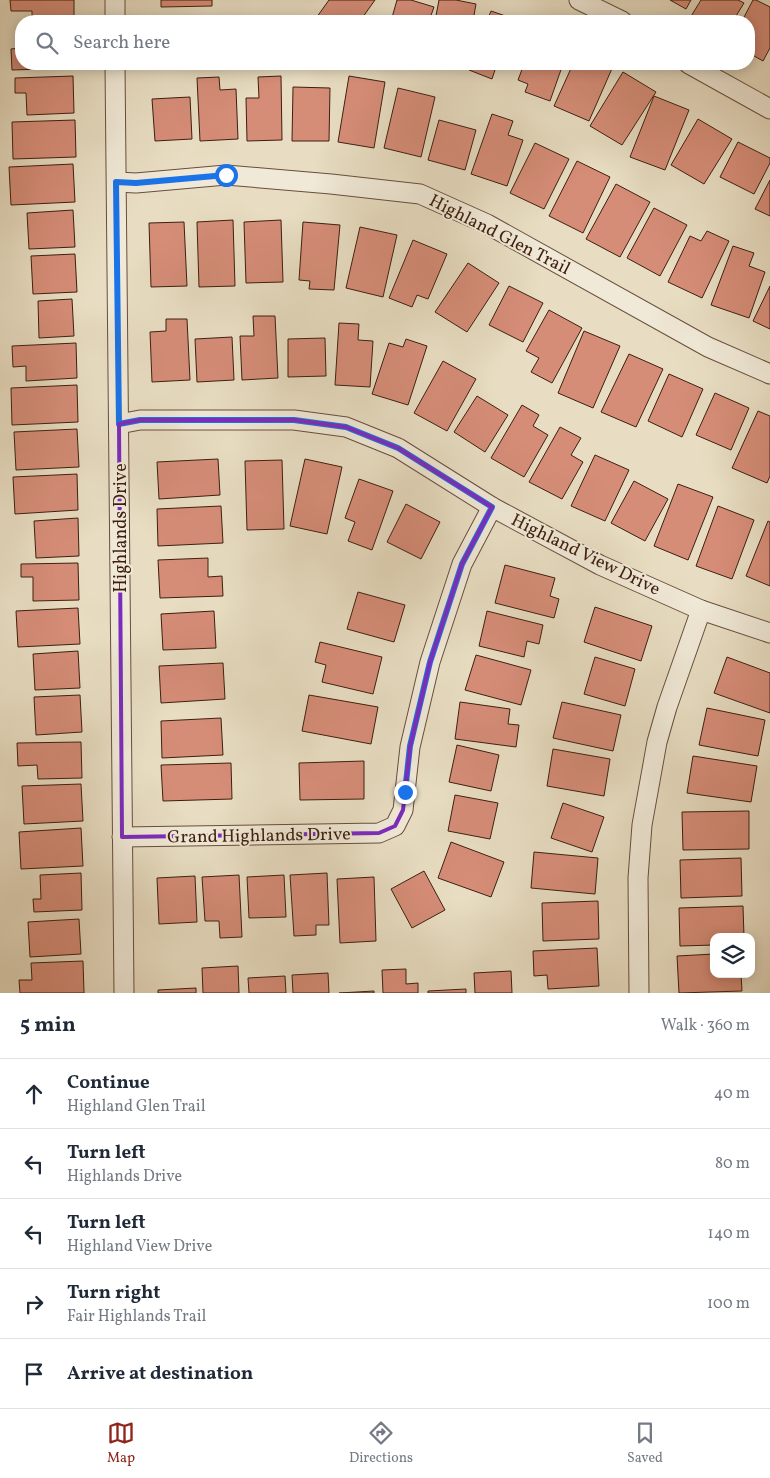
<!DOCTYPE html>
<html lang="en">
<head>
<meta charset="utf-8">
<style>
  body { margin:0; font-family:Vollkorn,serif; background:#f6f6f7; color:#1f2937 }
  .controls { position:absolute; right:15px; bottom:15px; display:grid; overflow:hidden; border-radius:10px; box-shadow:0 2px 12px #0003 }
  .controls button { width:45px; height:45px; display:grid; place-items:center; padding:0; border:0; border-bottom:1px solid #e0e1e3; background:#fff; color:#1f2937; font:25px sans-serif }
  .stop { position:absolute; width:15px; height:15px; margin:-11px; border:4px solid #1a73e8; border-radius:50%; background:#fff }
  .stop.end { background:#1a73e8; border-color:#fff; box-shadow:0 1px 5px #0008 }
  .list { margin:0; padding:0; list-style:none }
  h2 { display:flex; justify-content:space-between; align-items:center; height:65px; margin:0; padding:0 20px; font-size:21px }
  h2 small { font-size:16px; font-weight:400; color:#747a83 }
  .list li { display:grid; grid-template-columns:32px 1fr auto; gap:15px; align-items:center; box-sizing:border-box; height:70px; padding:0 20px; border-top:1px solid #e0e1e3 }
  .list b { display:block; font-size:19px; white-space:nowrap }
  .list p { margin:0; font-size:16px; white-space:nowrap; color:#747a83 }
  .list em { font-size:16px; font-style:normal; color:#747a83 }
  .icon { flex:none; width:28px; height:28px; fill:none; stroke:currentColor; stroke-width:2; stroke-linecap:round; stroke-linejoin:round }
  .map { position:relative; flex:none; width:770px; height:993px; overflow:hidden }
  .search { position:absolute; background:#fff; box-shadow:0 2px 12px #0003; left:15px; right:15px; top:15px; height:55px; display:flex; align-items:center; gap:12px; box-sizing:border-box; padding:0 18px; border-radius:20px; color:#747a83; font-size:19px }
  .sheet { height:415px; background:#fff }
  nav { display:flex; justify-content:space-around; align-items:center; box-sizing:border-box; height:70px; border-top:1px solid #e0e1e3; background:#fff; font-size:14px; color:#747a83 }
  nav a { display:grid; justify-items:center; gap:2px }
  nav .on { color:#8f2418 }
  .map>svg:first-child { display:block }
</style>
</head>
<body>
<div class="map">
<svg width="770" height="993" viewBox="0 0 770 993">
  <rect width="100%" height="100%" fill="#e8ddc2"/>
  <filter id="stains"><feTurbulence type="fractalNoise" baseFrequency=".004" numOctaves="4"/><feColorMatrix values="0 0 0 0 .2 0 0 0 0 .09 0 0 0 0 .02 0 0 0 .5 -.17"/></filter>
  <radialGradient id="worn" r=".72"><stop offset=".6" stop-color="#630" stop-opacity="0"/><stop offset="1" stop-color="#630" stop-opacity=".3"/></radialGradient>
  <g fill="#d68d78" stroke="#3d1f0f">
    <polygon points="10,0 74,0 74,21 32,21 32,11 11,11"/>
    <polygon points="161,0 212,0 212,6 161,7"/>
    <polygon points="329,0 375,0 360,21 314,21"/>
    <polygon points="397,0 411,0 434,7 429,21 391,21"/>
    <polygon points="439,0 456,0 476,4 473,21 435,21"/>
    <polygon points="670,0 691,0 686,9"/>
    <polygon points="701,0 738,0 744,3 733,21 695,21 690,18"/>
    <polygon points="753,0 756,0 770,7 770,48 763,61 749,53 749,21 742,21"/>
    <polygon points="491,11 520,21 487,21"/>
    <polygon points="214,18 214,21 152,21"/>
    <polygon points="21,48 21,64 75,64 75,68 12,70 11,49"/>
    <polygon points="471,64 497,64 492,79 469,70"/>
    <polygon points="524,64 563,64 550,101 525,92 528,84 518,80"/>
    <polygon points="573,64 614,64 589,121 554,106"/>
    <polygon points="623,72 656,92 622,145 590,126"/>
    <polygon points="73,76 74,113 27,115 26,93 15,93 15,78"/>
    <polygon points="281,76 282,140 247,141 246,98 259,98 258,77"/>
    <polygon points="349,76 385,82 374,148 338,142"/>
    <polygon points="219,77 220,90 236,89 238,139 200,141 197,78"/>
    <polygon points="293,87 330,88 329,141 292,141"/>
    <polygon points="398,88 435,97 421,157 384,148"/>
    <polygon points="654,96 689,110 665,170 630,157"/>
    <polygon points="190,97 192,139 155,141 152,99"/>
    <polygon points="492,114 513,121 508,135 523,140 507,186 471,174"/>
    <polygon points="698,119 732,139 704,184 671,165"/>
    <polygon points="75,120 76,157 13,159 12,122"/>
    <polygon points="439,120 476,130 465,170 428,160"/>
    <polygon points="738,142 770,158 770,163 754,194 720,177"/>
    <polygon points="535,143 569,159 544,209 510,193"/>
    <polygon points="577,161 610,177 583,233 549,216"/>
    <polygon points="73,164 75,202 11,205 9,167"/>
    <polygon points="770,180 770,216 755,209"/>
    <polygon points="616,184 650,202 620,257 586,239"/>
    <polygon points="654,208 687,225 660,276 627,258"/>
    <polygon points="73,210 75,247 29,249 27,213"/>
    <polygon points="233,220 235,286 199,287 197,222"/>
    <polygon points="281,220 283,282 246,283 244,222"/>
    <polygon points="184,222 187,286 151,287 149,223"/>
    <polygon points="303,222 340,225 334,290 309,289 310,281 299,280"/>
    <polygon points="360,227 397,235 383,297 346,288"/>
    <polygon points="707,231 729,241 702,298 668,282 690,236 701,241"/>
    <polygon points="413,240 447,254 428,299 417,295 412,307 389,298"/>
    <polygon points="733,246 754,253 749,266 765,272 749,318 711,305"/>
    <polygon points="75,254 77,292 33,294 31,256"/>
    <polygon points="468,263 499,283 467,332 435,312"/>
    <polygon points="509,286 543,303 523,342 489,325"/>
    <polygon points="770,286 770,329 753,321"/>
    <polygon points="72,299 74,336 39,338 38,301"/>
    <polygon points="549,310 582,328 552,383 531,372 539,358 526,351"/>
    <polygon points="253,316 275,316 278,378 242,380 240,336 254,336"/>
    <polygon points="166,319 187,319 190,380 152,382 150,332 166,331"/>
    <polygon points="339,323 359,324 358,340 373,341 370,387 335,385"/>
    <polygon points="584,331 620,346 593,408 558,393"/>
    <polygon points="232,337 234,380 197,382 195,339"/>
    <polygon points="325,338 326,376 288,377 288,339"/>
    <polygon points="406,339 427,346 408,405 372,394 389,343 403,347"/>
    <polygon points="76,343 77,378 26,381 26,366 13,367 12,346"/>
    <polygon points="629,354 663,369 636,427 601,412"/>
    <polygon points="443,361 476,379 447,431 414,413"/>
    <polygon points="669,374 703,389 682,437 648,421"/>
    <polygon points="77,385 78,422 12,425 11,388"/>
    <polygon points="715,393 749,408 731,450 696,435"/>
    <polygon points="477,396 508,415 485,452 454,432"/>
    <polygon points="522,405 539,415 533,426 548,435 524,477 491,458"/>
    <polygon points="758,411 770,416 770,476 767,483 732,468"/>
    <polygon points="560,427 581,438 571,455 583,462 562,499 529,482"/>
    <polygon points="77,429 79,467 16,470 14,432"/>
    <polygon points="595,455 629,470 605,521 571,506"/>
    <polygon points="218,459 220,495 159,499 157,462"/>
    <polygon points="305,459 342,467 327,534 290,526"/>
    <polygon points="282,460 284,529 247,530 245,461"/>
    <polygon points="77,474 78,510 15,514 13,477"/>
    <polygon points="359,479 393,491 372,550 348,541 355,522 345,518"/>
    <polygon points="634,481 668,499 645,541 611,523"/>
    <polygon points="678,484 713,497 688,560 654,546"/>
    <polygon points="406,504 440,522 421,559 387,542"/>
    <polygon points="221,506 223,543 158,546 157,509"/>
    <polygon points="718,506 754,520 732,579 696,566"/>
    <polygon points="78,518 79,556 36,558 34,521"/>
    <polygon points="768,521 770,522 770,586 746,576"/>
    <polygon points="208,558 208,577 222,576 223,596 160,598 158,560"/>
    <polygon points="78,563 79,600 33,601 33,577 21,577 21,564"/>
    <polygon points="505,565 555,578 550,596 559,599 554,618 495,603"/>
    <polygon points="358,592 405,605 394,642 347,629"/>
    <polygon points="595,607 652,626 641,661 584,642"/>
    <polygon points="78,608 80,644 18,647 16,611"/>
    <polygon points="214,611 216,648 163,650 161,614"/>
    <polygon points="487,611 543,625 539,644 527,641 524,657 479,646"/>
    <polygon points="320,642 382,657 373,694 322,682 326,665 315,662"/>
    <polygon points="78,651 80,688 35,690 33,654"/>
    <polygon points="476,655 531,670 521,705 465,690"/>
    <polygon points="595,657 635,669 625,706 584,694"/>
    <polygon points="727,657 770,673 770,713 714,693"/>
    <polygon points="223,663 225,699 161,703 159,666"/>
    <polygon points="80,695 82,732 36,735 34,697"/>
    <polygon points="309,695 378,707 371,744 302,731"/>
    <polygon points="460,702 510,709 508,724 519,725 516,747 455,739"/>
    <polygon points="562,702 621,715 613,751 553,738"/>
    <polygon points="707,708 765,720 758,756 699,745"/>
    <polygon points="221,718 223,755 162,758 161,721"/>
    <polygon points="81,742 82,778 38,779 37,765 18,766 17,743"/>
    <polygon points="457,745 499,755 491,791 449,782"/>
    <polygon points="553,749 610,759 604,796 547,786"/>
    <polygon points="693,756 757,766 751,802 687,793"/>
    <polygon points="364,761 364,799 300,800 299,763"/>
    <polygon points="231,763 232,799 163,801 161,765"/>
    <polygon points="81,784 83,821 24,824 22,786"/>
    <polygon points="455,795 498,803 490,839 448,831"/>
    <polygon points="563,803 604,817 592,852 551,838"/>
    <polygon points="749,811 749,849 683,850 682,812"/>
    <polygon points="81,828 83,866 21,869 19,832"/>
    <polygon points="451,842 504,862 491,897 438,878"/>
    <polygon points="534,852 598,858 595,894 531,888"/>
    <polygon points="741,858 742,896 681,898 680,860"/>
    <polygon points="424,871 445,910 412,928 391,889"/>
    <polygon points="81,873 82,910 34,912 33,899 41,899 40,875"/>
    <polygon points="327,873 329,925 316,925 316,935 294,936 290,875"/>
    <polygon points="239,875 242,937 220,938 219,921 205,921 202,877"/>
    <polygon points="284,875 286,917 249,918 247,877"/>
    <polygon points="195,876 197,922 159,924 157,878"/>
    <polygon points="374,877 376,941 340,943 337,879"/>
    <polygon points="598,901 599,939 543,941 542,903"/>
    <polygon points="743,906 744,937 714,937 714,945 680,946 679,908"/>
    <polygon points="79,919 81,954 30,957 28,922"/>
    <polygon points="597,948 599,986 548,989 547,975 534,976 533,951"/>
    <polygon points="714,954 714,974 741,974 742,991 679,993 677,956"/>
    <polygon points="83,961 84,993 20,993 19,980 32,980 31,963"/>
    <polygon points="238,966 239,993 203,993 202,968"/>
    <polygon points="406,969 406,984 418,983 418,993 383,993 382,970"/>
    <polygon points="511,971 512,993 475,993 474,973"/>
    <polygon points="328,973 329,993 293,993 292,975"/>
    <polygon points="285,976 286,993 249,993 248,978"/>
    <polygon points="196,988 196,993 158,993 158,990"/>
    <polygon points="466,989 466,993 428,993 428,991"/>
    <polygon points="374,991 374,993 339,993"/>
  </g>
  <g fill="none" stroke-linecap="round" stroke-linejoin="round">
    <defs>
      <g id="minor">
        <polyline points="579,0 622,21"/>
        <polyline points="115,21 115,0"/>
        <polyline points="115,64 124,993"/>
        <polyline points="689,64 770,109"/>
        <polyline points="117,182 136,183 226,175 331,184 420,194 487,224 708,347 770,374"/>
        <polyline points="119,424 140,420 294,420 346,427 398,448 492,507 600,565 701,610 770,633"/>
        <polyline points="122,837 379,833 395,826 403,810 410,747 430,662 462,564 492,507"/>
        <polyline points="639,993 638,878 642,825 657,742 667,707 701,610"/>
      </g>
    </defs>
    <use href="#minor" stroke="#684e3c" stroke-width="21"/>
    <use href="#minor" stroke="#f0e9d7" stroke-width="19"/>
  </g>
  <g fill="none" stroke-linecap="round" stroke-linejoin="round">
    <polyline stroke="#1a73e8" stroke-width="6" points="226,175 136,183 116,182 119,424 140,420 294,420 346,427 398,448 492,507 462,564 430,662 410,746 405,792"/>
  </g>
  <path fill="none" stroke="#7b2cbf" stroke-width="4" stroke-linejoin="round" d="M 140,420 L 294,420 L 346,427 L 398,448 L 492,507 L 462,564 L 430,662 L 410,747 L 403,810 L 395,826 L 379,833 L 122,837 L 119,424 Z"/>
  <g text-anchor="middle" stroke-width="4" stroke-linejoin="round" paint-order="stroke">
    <g font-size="18" fill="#3d1f0f" stroke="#f0e9d7">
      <text transform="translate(500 234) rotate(27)" y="6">Highland Glen Trail</text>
      <text transform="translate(120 528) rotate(-90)" y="6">Highlands Drive</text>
      <text transform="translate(586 554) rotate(26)" y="6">Highland View Drive</text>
      <text transform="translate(259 835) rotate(-1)" y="6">Grand Highlands Drive</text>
    </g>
  </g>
  <rect width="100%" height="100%" filter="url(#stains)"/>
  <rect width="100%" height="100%" fill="url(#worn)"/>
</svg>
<div class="controls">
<button><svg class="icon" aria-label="layers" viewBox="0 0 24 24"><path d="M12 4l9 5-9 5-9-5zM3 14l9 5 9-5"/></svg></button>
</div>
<div class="stop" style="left:226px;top:175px"></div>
<div class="stop end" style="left:405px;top:792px"></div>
<div class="search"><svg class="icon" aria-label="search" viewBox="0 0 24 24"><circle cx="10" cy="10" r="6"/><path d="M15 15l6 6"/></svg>Search here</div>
</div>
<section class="sheet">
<h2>5 min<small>Walk · 360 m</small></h2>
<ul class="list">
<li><svg class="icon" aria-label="ahead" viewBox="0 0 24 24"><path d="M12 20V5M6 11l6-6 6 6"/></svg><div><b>Continue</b><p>Highland Glen Trail</p></div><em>40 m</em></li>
<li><svg class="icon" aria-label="left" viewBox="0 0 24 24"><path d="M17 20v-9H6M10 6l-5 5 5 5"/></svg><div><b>Turn left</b><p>Highlands Drive</p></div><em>80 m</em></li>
<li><svg class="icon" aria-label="left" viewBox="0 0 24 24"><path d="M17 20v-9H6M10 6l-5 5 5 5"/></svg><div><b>Turn left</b><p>Highland View Drive</p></div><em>140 m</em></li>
<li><svg class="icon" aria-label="right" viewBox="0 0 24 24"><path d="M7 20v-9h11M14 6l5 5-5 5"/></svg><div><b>Turn right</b><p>Fair Highlands Trail</p></div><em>100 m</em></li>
<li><svg class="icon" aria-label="arrive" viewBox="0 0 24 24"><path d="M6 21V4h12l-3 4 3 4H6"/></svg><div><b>Arrive at destination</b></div></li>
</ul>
</section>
<nav>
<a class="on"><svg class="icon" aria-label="map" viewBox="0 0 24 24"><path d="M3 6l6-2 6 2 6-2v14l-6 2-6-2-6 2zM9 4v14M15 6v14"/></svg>Map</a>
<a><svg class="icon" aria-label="directions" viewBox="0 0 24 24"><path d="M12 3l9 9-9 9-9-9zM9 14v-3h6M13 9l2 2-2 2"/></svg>Directions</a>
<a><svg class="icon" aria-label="saved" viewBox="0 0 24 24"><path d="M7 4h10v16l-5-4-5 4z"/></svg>Saved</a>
</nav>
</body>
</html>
